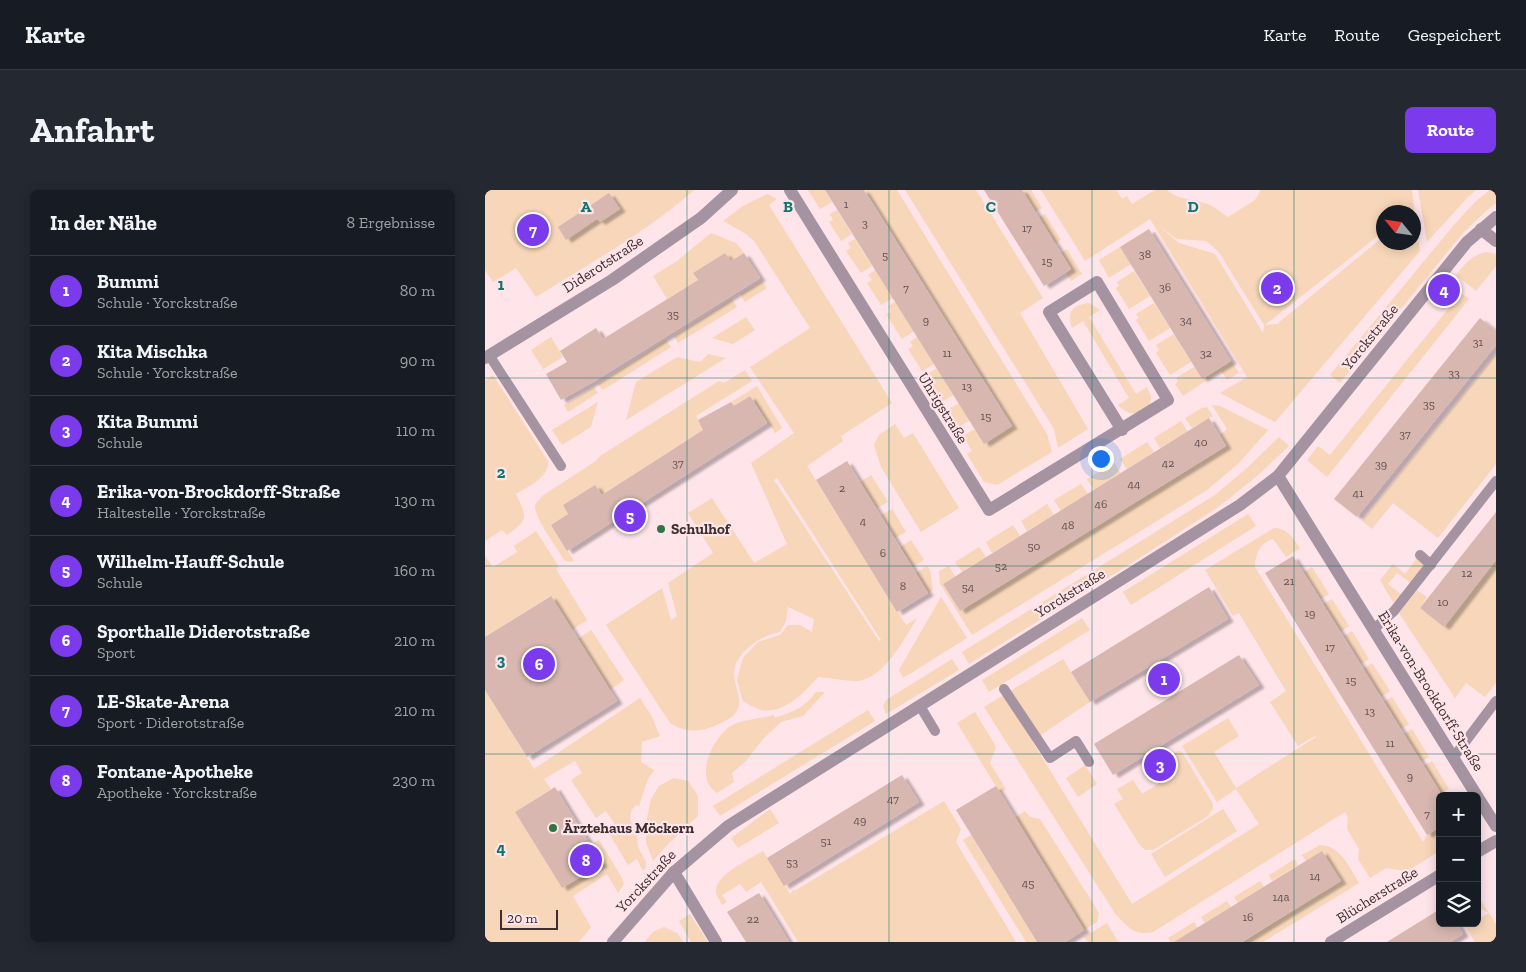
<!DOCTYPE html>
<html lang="de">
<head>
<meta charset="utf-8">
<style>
  body { margin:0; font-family:"Zilla Slab",serif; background:#242831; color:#f1f3f6 }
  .controls { position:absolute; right:15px; bottom:15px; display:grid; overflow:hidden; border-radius:8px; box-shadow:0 2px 12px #0003 }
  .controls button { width:45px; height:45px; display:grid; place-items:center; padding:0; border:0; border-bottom:1px solid #363941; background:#171b24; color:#f1f3f6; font:25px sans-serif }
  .compass { position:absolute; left:891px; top:15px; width:45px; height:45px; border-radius:50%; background:#171b24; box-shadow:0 2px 12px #0003; rotate:299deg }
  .scale { position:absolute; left:15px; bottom:12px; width:58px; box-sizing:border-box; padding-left:5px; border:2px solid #3c2f32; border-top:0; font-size:14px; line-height:18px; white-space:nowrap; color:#3c2f32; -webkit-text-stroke:4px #ffe4e9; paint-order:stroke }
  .you { position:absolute; left:615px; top:268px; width:18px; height:18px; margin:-12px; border:4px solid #fff; border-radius:50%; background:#1a73e8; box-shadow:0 0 0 8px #1a73e833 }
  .badge { display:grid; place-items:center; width:32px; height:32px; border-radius:50%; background:#7c3aed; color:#fff; font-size:16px; font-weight:700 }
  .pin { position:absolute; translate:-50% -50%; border:2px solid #fff; box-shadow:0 1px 5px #0006 }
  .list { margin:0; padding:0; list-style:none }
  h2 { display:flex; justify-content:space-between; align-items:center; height:65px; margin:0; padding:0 20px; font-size:21px }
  h2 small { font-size:16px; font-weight:400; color:#9ea1a6 }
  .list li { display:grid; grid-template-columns:32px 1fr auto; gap:15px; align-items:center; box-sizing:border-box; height:70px; padding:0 20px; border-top:1px solid #363941 }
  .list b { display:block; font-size:19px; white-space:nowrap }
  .list p { margin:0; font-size:16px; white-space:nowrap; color:#9ea1a6 }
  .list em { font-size:16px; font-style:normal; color:#9ea1a6 }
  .icon { flex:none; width:28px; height:28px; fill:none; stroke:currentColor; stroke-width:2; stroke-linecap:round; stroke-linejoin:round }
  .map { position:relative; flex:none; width:1011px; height:752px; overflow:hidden; border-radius:8px }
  header { display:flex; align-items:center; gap:30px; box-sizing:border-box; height:70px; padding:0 25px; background:#171b24; border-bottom:1px solid #363941 }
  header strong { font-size:24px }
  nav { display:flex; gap:28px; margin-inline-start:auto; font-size:18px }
  .intro { display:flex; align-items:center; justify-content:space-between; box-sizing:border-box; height:120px; padding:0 30px }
  h1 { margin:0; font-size:35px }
  .button { padding:12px 22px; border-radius:8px; background:#7c3aed; color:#fff; font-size:18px; font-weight:700 }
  main { display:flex; gap:30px; padding:0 30px }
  aside { flex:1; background:#171b24; border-radius:8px; box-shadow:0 2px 12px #0003 }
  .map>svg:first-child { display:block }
</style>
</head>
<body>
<header>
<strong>Karte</strong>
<nav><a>Karte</a><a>Route</a><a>Gespeichert</a></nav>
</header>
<div class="intro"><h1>Anfahrt</h1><a class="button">Route</a></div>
<main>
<aside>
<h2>In der Nähe<small>8 Ergebnisse</small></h2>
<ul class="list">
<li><span class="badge">1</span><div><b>Bummi</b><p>Schule · Yorckstraße</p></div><em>80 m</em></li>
<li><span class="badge">2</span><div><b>Kita Mischka</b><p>Schule · Yorckstraße</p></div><em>90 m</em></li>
<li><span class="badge">3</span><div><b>Kita Bummi</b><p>Schule</p></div><em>110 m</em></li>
<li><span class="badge">4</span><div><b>Erika-von-Brockdorff-Straße</b><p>Haltestelle · Yorckstraße</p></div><em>130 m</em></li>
<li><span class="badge">5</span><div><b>Wilhelm-Hauff-Schule</b><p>Schule</p></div><em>160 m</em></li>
<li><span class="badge">6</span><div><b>Sporthalle Diderotstraße</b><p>Sport</p></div><em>210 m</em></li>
<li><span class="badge">7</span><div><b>LE-Skate-Arena</b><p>Sport · Diderotstraße</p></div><em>210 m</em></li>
<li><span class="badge">8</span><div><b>Fontane-Apotheke</b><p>Apotheke · Yorckstraße</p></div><em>230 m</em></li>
</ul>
</aside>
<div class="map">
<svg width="1011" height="752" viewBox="0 0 1011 752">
  <defs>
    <filter id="shadow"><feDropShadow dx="5.5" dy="3" stdDeviation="1" flood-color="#0004"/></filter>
  </defs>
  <rect width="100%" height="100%" fill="#ffe4e9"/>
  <g fill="#f7d6b9" fill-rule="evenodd">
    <path d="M 0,0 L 209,0 C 162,42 105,73 51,107 L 31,78 L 8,92 L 0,80 Z"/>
    <polygon points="323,0 340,0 347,12 335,19"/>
    <polygon points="380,0 412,0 562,244 567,262 512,295 499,292 482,264 487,261 478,246 490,239 499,253 527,236"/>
    <polygon points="420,0 491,0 558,108 535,123 603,239 573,258 569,239"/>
    <polygon points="537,0 546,0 557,18 550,22"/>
    <path d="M 556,0 L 631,0 L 637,9 L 642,6 L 647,14 L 670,0 L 682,0 C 694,11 713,9 727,16 C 733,19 737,24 743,27 L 770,10 L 776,0 L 927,0 L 935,61 L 790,232 L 735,203 L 762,187 L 665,29 L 600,71 ZM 898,22 L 928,22 L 928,52 L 898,52 L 898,47 L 792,134 L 780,135 L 898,42 ZM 674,36 L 692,49 L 721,51 L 733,61 L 779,135 L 778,143 L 730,64 L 694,53 Z"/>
    <polygon points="933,0 991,0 982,8 942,52"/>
    <polygon points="1005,0 1011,0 1011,13 1001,21 978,43 855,193 845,185 968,36 990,12"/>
    <path d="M 282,4 L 292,9 L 284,15 L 407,213 L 356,246 L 358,251 L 322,276 L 421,435 L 432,428 C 420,448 399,489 372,491 C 360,491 346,488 333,487 C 319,503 296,527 273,519 C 268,517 263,514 258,511 L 252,490 L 258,468 L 273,452 L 295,445 L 303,435 L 315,435 L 327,442 L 329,429 L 303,417 L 301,431 L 295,442 C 276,445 249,463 249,484 C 249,495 257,507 253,518 C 251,525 245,528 240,531 C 221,541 204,545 185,533 L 121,435 L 177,398 L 186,430 L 192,426 L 183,393 L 228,363 L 203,323 L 227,308 L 269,373 L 302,354 L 266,273 L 309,243 L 265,177 L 325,138 L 269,51 L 261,44 L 238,31 L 258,16 ZM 292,288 L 396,450 L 394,451 L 289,290 Z"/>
    <polygon points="352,20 367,44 356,51 344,32 348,30 345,24"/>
    <polygon points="560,24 576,50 570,54 554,27"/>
    <polygon points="226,43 251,53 259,63 246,71 240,63 208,83 213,90 182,109 168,86 192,71"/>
    <polygon points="370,49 387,76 376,83 361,61 366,58 363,53"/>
    <polygon points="635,57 646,74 624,88 614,70"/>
    <polygon points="582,59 597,84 586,91 581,83 586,79 576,63"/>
    <path d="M 1001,62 L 1011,64 L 1011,76 L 991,101 L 971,85 C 980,74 986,66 1001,62 Z"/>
    <polygon points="390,80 408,108 396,115 382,93 387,90 383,85"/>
    <polygon points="649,81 665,106 644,119 631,98 634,96 632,92"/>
    <polygon points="277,91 282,98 260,112 255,104"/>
    <polygon points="976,103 984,109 842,287 822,270 833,256 845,265"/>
    <polygon points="247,109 252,117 193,153 189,146"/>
    <polygon points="410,112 429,141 417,149 401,124 406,122 403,116"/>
    <path d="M 604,113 L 615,120 L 604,127 L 651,204 L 662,197 L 666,207 L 665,216 C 651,224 646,228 633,215 L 644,208 L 598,131 L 587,138 C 582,122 587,115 604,113 Z"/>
    <polygon points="669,113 685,138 664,151 651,130 654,128 651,124"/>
    <polygon points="261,127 270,140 248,154 227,148"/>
    <polygon points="689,144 706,172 685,185 671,163 674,160 671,155"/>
    <polygon points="66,147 78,167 58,179 46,160"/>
    <polygon points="432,147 449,174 437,181 423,159 428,156 425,152"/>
    <polygon points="181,150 186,157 118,200 113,194"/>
    <polygon points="223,164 241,168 141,230 151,192 192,167 215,172"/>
    <polygon points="1011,164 1011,274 953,348 908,313 887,339 877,331"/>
    <polygon points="746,171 754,183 742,190 736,181 698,206 690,194 693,191 691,188 709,177 717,189"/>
    <polygon points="452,178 468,205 457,212 443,191 448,188 444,183"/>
    <path d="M 260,180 L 267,191 L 211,226 L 218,240 L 117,305 L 110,295 L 78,315 L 83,324 L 66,335 L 89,371 L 85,372 L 79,370 C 73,359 49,327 50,316 C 51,312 54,310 57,306 L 111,271 L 115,266 L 234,191 L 239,193 Z"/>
    <path d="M 8,185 L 63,271 C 65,287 42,297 31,304 C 42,328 44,329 22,345 L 17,340 L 0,351 L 0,191 Z"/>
    <polygon points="272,196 297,238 290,243 265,206 249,216 246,212"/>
    <polygon points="109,197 113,203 83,222 79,215"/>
    <polygon points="113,212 106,237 77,255 67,240"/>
    <polygon points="474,213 485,230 473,238 462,220"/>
    <polygon points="727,215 735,216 783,240 754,273 722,300 487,445 455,394 454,381 464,376 470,386 458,394 475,421 741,256 735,245 742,239"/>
    <polygon points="722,217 728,226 707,238 700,228 717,218"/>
    <polygon points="696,231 703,242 675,258 669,248"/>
    <polygon points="410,234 419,248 428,243 474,318 436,342 396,277 389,255 394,245"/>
    <polygon points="794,247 804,256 772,286 732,318 645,374 484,474 477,462 730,305 763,277"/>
    <polygon points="662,252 669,262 642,279 635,269"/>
    <polygon points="629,273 636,283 609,300 602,289"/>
    <polygon points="386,285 403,312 392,318 375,292"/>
    <polygon points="596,294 603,304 576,321 569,310"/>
    <polygon points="562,314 569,325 542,341 536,331"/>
    <polygon points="407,319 421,342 410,348 396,325"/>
    <polygon points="763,324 771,336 646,415 638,402"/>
    <polygon points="528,335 535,346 507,363 501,352"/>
    <path d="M 789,338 C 802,338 808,348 815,358 L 801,367 L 788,349 C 775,352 770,365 770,377 L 938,652 L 942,645 L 955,637 L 955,661 L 922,681 L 901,678 L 885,688 L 873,669 L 874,659 L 862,639 L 863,627 L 860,622 L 668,742 C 650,746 644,738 631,725 L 499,517 L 578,469 L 605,512 L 547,551 L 647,714 L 774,634 L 751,599 L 732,612 L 697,556 L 743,528 L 754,546 L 729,562 L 751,598 L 831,547 L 830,546 L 813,556 L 785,512 L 801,501 L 754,423 L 748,426 L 720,380 Z"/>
    <polygon points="51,341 74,377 71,379 102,430 87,440 65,406 0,447 0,366 8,377 32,362 29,356"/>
    <polygon points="426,350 439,370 428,377 415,357"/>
    <polygon points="494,357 501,367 477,382 470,372"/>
    <polygon points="932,368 938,373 937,378 926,393 912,383 903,394 917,405 908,412 895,390 908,374 920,384"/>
    <polygon points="1011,370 1011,493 1000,507 981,493 970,508 914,423 932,400 942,407 935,418 959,437"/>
    <polygon points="442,376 445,380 448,400 443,403 431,383"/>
    <polygon points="827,377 844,404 836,409 819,382"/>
    <polygon points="456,407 482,448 418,488 414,480"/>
    <polygon points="847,409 864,436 856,442 838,414"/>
    <polygon points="597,428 605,440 504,502 497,490"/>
    <polygon points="106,440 139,490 125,500 93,449"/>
    <polygon points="867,441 884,469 876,474 859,446"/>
    <polygon points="467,469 474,480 401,524 398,516 401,510"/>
    <polygon points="887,473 905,501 896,507 878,479"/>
    <path d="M 0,500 L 49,579 L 155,508 L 166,525 L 175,546 L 157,552 L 156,572 L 169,580 L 163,589 L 154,616 L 151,615 C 145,620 144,627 147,634 L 151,636 L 153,657 L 161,672 L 161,678 L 158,681 L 152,669 L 143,675 L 125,645 L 133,639 L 121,621 L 111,628 L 86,590 L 97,583 L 90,571 L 59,589 L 66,599 L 30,622 L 77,698 L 117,674 L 105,655 L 114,650 L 137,688 L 139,694 L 133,703 L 122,684 L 88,706 L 106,737 L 94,752 L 0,752 Z"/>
    <path d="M 331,502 L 340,502 L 318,526 L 296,532 L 278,549 L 261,571 L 247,583 L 249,592 L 232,603 C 209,588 226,551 244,537 C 256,529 275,529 289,525 L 290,528 C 309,521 319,518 331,502 Z"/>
    <polygon points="907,507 924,534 916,539 899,512"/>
    <polygon points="383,520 390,531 235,626 228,616"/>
    <polygon points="490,522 511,557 505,573 521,599 515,603 472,533"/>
    <polygon points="927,539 944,567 936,572 919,544"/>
    <polygon points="693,561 697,562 728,614 728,618 723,626 668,660 660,660 654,654 629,614 638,609 632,599 648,590 657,604 684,587 675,572"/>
    <polygon points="947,571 964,599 956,604 939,576"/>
    <polygon points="600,575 612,594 593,607 581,588"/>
    <polygon points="189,588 203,591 213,606 213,626 184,653 168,671 161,652 162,628 166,609 174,596"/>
    <path d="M 459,611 L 476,639 L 471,652 L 531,752 L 313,752 L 276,692 L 261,702 L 255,694 L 237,705 L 242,712 L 237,715 C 235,711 231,705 231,701 C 230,685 265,669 278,661 L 305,704 L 308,700 L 311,700 Z"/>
    <polygon points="285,619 294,633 253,658 246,648"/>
    <polygon points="738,619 752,641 680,687 666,664"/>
    <polygon points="540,621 545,627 555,629 614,723 612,732 599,740 530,628"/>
    <polygon points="486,645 552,752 541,752 478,650"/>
    <path d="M 835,655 C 856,656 864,677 874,693 L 778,752 L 758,752 L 855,691 L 837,661 L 821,671 L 817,665 Z"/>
    <polygon points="810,669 813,675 787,691 784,685"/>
    <polygon points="775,691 779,697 753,713 749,707"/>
    <polygon points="992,704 1011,734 1011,752 990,752 980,736 986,733 992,733 992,729 1004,723 992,717"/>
    <polygon points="742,711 746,717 720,733 716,727"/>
    <polygon points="205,724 223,752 206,752 194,731"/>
    <polygon points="709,732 713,738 690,752 686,752 683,748"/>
    <polygon points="622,733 633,752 603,752 599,747"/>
    <polygon points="179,737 192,743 198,752 160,752 168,742"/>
  </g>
  <g fill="#d7b7b0" filter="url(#shadow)">
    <polygon points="340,0 379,0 527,236 499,254"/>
    <polygon points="499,0 537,0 586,79 559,96"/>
    <polygon points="124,3 135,19 115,32 112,29 81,50 73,37"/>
    <polygon points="664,39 746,171 717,189 635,57"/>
    <polygon points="240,63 246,71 259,63 275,88 108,192 76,210 61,184 82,172 75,161 111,138 118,149 213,90 208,83"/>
    <polygon points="995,128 1011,141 1011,155 872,327 849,309"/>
    <polygon points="265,206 282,233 82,361 66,335 83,324 78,315 110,295 117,305 218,240 213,230 246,212 249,216"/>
    <polygon points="724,228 741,256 475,421 458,394"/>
    <polygon points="362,271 443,403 412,422 331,290"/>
    <polygon points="1011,322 1011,370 959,437 935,418"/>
    <polygon points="808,366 955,602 955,637 942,645 780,383"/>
    <polygon points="724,397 743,429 605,512 586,482"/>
    <polygon points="66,406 132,511 42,567 0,500 0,447"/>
    <polygon points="754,465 774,495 628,585 609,554"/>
    <polygon points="417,585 434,612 299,696 282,668"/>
    <polygon points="511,596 599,740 580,752 552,752 471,620"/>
    <polygon points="70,597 117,674 77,698 30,622"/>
    <polygon points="837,661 856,691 789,732 757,752 689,752"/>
    <polygon points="274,703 294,735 304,752 261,752 242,722"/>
    <polygon points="955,719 955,733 972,733 978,744 965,752 902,752"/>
  </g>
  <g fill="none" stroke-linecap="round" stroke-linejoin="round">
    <g stroke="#a593a1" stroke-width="10">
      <polyline points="4,165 76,276"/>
      <polyline points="935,365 946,375"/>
      <polyline points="889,439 909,421 1011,291"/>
      <polyline points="519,499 565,568 591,551 604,572"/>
      <polyline points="435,516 450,541"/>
      <polyline points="968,568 1011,511"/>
    </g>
    <g stroke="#a593a1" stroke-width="12">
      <polyline points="305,0 504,320 683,210 612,92 564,122 637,240"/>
      <polyline points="996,39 1011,51"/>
      <polyline points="0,168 127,90 216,28 247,0"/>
      <polyline points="793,286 992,606"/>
      <polyline points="992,606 1011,636"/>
      <polyline points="992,662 1011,651"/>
      <polyline points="189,682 231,752"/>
      <polyline points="128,752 189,682 243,636 755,315 793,286 982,52 1011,27"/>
      <polyline points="846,752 955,685"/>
    </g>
  </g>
  <path fill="none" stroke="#0f766e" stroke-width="1" stroke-opacity="0.55" d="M 202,0 L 202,752M 404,0 L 404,752M 607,0 L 607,752M 809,0 L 809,752M 0,188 L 1011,188M 0,376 L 1011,376M 0,564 L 1011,564"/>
  <g fill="#2d7643" stroke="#ffe4e9" stroke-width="2">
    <circle cx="176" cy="339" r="5"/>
    <circle cx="68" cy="638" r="5"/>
  </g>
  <g text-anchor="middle" stroke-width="4.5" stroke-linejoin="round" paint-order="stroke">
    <g font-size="12" fill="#635152">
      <text x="361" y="18">1</text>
      <text x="380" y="37">3</text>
      <text x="542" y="42">17</text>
      <text x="660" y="68">38</text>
      <text x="400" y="69">5</text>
      <text x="562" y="75">15</text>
      <text x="680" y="101">36</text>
      <text x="421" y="102">7</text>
      <text x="188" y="128">35</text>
      <text x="441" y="134">9</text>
      <text x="701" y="134">34</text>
      <text x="993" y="156">31</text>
      <text x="462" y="167">11</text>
      <text x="721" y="167">32</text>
      <text x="969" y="187">33</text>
      <text x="482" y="200">13</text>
      <text x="944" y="218">35</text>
      <text x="501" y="230">15</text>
      <text x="920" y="248">37</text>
      <text x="716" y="256">40</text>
      <text x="193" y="277">37</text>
      <text x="683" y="277">42</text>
      <text x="896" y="278">39</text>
      <text x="649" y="298">44</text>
      <text x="357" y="302">2</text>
      <text x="873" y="307">41</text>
      <text x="616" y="318">46</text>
      <text x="378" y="335">4</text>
      <text x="583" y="339">48</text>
      <text x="549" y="360">50</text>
      <text x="398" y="367">6</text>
      <text x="516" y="380">52</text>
      <text x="982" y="387">12</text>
      <text x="804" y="395">21</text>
      <text x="418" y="400">8</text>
      <text x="483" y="401">54</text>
      <text x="958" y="416">10</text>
      <text x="825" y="427">19</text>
      <text x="845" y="461">17</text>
      <text x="866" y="494">15</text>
      <text x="885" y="525">13</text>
      <text x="905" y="557">11</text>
      <text x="925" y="590">9</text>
      <text x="408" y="613">47</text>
      <text x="942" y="628">7</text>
      <text x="375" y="634">49</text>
      <text x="341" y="655">51</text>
      <text x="307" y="676">53</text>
      <text x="830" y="690">14</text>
      <text x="543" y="697">45</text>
      <text x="796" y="711">14a</text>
      <text x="763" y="731">16</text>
      <text x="268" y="733">22</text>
    </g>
    <g font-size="15" fill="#3c2f32" stroke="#ffe4e9">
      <text transform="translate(118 74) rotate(-33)" y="5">Diderotstraße</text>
      <text transform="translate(885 147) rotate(-51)" y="5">Yorckstraße</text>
      <text transform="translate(458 218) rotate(58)" y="5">Uhrigstraße</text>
      <text transform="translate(585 403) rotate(-32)" y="5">Yorckstraße</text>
      <text transform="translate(946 501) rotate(58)" y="5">Erika-von-Brockdorff-Straße</text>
      <text transform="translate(161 691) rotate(-47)" y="5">Yorckstraße</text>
      <text transform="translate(892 705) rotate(-32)" y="5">Blücherstraße</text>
    </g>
    <g font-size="15" font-weight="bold" fill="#3c2f32" stroke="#ffe4e9" text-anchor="start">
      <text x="186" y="344">Schulhof</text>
      <text x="78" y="643">Ärztehaus Möckern</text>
    </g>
  </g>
  <g font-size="16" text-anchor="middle" font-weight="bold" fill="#0f766e" stroke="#ffe4e9" stroke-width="4.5" stroke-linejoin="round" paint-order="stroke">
    <text x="101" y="22">A</text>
    <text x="303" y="22">B</text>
    <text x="506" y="22">C</text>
    <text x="708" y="22">D</text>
    <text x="16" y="100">1</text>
    <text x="16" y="288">2</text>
    <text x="16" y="476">3</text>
    <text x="16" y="664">4</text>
  </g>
</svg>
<div class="controls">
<button>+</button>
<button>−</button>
<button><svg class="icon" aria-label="layers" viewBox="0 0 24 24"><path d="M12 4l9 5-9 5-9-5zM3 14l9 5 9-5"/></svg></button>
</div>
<svg class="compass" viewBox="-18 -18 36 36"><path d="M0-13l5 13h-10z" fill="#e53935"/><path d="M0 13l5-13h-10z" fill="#9ea1a6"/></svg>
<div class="scale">20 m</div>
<div class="you"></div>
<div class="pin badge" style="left:679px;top:489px">1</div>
<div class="pin badge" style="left:792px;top:98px">2</div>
<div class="pin badge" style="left:675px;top:575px">3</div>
<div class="pin badge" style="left:959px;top:100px">4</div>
<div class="pin badge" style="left:145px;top:326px">5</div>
<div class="pin badge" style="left:54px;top:474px">6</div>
<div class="pin badge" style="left:48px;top:40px">7</div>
<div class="pin badge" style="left:101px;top:670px">8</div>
</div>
</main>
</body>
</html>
